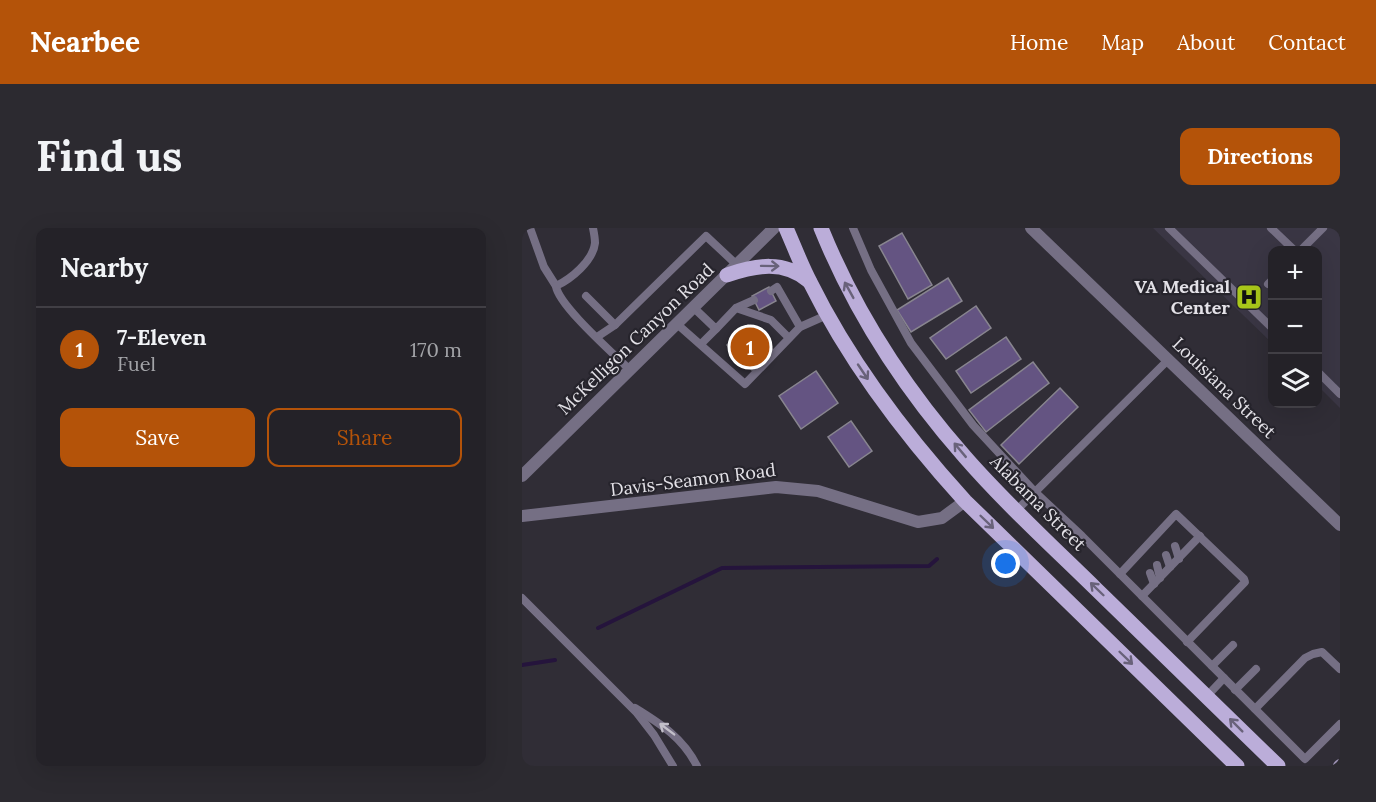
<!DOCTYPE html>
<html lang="en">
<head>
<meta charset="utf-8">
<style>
  body { margin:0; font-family:Lora,serif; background:#2c2a30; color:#f1f3f6 }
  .controls { position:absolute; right:18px; top:18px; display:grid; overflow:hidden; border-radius:12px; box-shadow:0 6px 24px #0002 }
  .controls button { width:54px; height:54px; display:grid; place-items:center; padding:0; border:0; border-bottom:2px solid #413f45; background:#242228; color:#f1f3f6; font:30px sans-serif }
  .you { position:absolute; left:484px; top:336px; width:21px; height:21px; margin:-15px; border:4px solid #fff; border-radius:50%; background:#1a73e8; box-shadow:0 0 0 9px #1a73e833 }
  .badge { display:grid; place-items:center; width:39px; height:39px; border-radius:50%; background:#b45309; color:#fff; font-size:20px; font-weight:700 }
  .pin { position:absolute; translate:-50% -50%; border:3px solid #fff; box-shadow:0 2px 6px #0006 }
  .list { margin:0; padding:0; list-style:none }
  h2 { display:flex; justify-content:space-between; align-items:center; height:78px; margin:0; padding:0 24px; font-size:26px }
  h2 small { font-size:20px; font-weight:400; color:#a3a4a8 }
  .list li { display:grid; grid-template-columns:39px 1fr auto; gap:18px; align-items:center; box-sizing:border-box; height:84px; padding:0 24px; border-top:2px solid #413f45 }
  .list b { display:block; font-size:22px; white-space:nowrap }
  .list p { margin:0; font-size:20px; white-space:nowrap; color:#a3a4a8 }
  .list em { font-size:20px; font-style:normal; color:#a3a4a8 }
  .actions { display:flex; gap:12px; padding:18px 24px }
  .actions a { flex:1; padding:14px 0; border:2px solid #b45309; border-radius:12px; text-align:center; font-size:21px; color:#b45309 }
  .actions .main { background:#b45309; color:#fff }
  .icon { flex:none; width:33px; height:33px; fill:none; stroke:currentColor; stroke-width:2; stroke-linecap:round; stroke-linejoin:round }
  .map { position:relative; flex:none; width:818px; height:538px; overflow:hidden; border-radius:12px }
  header { display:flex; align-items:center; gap:36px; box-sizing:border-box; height:84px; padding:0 30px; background:#b45309; color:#fff }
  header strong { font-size:28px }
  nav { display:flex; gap:33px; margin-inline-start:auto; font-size:21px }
  .intro { display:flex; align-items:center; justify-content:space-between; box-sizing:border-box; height:144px; padding:0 36px }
  h1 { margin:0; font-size:42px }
  .button { padding:15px 27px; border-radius:12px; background:#b45309; color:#fff; font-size:21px; font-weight:700 }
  main { display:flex; gap:36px; padding:0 36px }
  aside { flex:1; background:#242228; border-radius:12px; box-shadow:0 6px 24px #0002 }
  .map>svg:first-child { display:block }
</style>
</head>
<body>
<header>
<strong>Nearbee</strong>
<nav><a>Home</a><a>Map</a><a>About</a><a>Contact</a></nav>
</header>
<div class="intro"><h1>Find us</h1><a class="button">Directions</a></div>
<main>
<aside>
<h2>Nearby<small></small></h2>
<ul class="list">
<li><span class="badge">1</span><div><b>7-Eleven</b><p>Fuel</p></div><em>170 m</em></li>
</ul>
<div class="actions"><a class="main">Save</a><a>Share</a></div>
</aside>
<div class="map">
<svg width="818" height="538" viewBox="0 0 818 538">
  <rect width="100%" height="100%" fill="#302d36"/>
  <polygon fill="#3a3644" points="631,0 818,0 818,180 796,158 796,22 750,22 750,115"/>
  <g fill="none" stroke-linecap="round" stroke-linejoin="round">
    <g stroke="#25143c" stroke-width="4">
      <polyline points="76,400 200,340 407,338 415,331"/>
      <polyline points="0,437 33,432"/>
    </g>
  </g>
  <g fill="#645482" stroke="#88858f" stroke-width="1.5">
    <polygon points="380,5 410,57 386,71 357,18"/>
    <polygon points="426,50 440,73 389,104 375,82"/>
    <polygon points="247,59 254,73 237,82 230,68"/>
    <polygon points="454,78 469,100 424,131 408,110"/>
    <polygon points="226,97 251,122 230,142 205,117"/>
    <polygon points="484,109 499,131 449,165 434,143"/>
    <polygon points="511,134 527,155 464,204 447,182"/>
    <polygon points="294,143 316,175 279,201 257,168"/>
    <polygon points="538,160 556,179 497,236 479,217"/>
    <polygon points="329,193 350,223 327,239 306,209"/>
  </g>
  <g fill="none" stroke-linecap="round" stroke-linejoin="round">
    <g stroke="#756f84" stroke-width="8">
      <path d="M 8,0 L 22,39 L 34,58 C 49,51 71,33 73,15 C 73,10 72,5 71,0"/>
      <polyline points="331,0 349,42 389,115 451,197 513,264 560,308 783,531 818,496"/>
      <polyline points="647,0 750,100"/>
      <polyline points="749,0 772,22"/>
      <polyline points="779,22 801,0"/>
      <polyline points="746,56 750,52"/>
      <path d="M 34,58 C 36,77 92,126 108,142"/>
      <polyline points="249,63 255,59 278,99"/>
      <polyline points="64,68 93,97 184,8 215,37"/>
      <polyline points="172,80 194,101 214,80 232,72"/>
      <polyline points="214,80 249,92 267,110"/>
      <polyline points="155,96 223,156 278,99 305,87"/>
      <polyline points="75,109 93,97"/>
      <polyline points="179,116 194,101"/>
      <polyline points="796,144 818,166"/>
      <polyline points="494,283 646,132"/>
      <polyline points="653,318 657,331"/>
      <polyline points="644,327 648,339"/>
      <polyline points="635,337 638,350"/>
      <polyline points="628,345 632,356"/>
      <polyline points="598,346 654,286 722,351 723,354 665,414"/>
      <polyline points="620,368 678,308"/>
      <polyline points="0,370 115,485 132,507 151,538"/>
      <polyline points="690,438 711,417"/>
      <polyline points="713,462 734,441"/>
      <polyline points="685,468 702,450"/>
      <path d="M 113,480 C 139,496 161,510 175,538"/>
      <polyline points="733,481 783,430 791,426 800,424 818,441"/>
    </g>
    <g stroke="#756f84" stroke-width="12">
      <polyline points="509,0 818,297"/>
      <polyline points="0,248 252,0"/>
      <polyline points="0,288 254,259 296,263 396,294 420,290 443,273"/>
    </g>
    <polyline stroke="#9d92b4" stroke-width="12" points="817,538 818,537"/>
    <g stroke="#bbadd9" stroke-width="15">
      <path d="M 264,0 C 272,18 279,37 288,54 C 328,135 383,207 443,273 L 715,538"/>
      <path d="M 299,0 C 333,84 383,161 443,229 C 484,276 530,318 574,361 C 635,420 696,479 756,538"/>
      <path d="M 205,47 C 234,37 262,32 287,53"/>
    </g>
  </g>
  <defs><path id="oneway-shaft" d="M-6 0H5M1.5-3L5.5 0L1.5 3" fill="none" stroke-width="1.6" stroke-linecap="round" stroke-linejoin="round" transform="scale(1.5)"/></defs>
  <g stroke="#69627a">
    <use href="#oneway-shaft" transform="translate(248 38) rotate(1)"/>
    <use href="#oneway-shaft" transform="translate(327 62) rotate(-119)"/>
    <use href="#oneway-shaft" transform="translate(341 144) rotate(56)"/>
    <use href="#oneway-shaft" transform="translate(438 222) rotate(-130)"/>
    <use href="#oneway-shaft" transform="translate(465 294) rotate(44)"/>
    <use href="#oneway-shaft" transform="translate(575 361) rotate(-136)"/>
    <use href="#oneway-shaft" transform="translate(604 430) rotate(44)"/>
    <use href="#oneway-shaft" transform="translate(714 497) rotate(-135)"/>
  </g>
  <use stroke="#c2bfc9" href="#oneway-shaft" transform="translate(145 501) rotate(-143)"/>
  <defs>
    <symbol id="hospital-square" viewBox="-11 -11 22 22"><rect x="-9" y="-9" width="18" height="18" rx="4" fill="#a9c71a" stroke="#26242c"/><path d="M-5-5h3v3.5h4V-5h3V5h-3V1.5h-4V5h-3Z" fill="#111"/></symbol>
  </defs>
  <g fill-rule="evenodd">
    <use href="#hospital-square" x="712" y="54" width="30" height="30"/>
  </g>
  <g text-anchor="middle" stroke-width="4.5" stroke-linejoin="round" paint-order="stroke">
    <g font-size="18" font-weight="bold" fill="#e3e1e7" stroke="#26242c" text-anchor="end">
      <text x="708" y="65">VA Medical<tspan x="708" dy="21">Center</tspan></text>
    </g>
    <g font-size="18" fill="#e3e1e7" stroke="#26242c">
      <text transform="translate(114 111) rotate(-44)" y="6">McKelligon Canyon Road</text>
      <text transform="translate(702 160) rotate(44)" y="6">Louisiana Street</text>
      <text transform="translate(171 252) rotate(-7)" y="6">Davis-Seamon Road</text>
      <text transform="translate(516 275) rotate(45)" y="6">Alabama Street</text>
    </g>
  </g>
</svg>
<div class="controls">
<button>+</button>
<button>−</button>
<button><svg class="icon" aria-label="layers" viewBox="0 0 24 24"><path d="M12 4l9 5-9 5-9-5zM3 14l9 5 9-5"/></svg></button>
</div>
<div class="you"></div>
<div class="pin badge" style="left:228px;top:119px">1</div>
</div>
</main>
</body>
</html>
